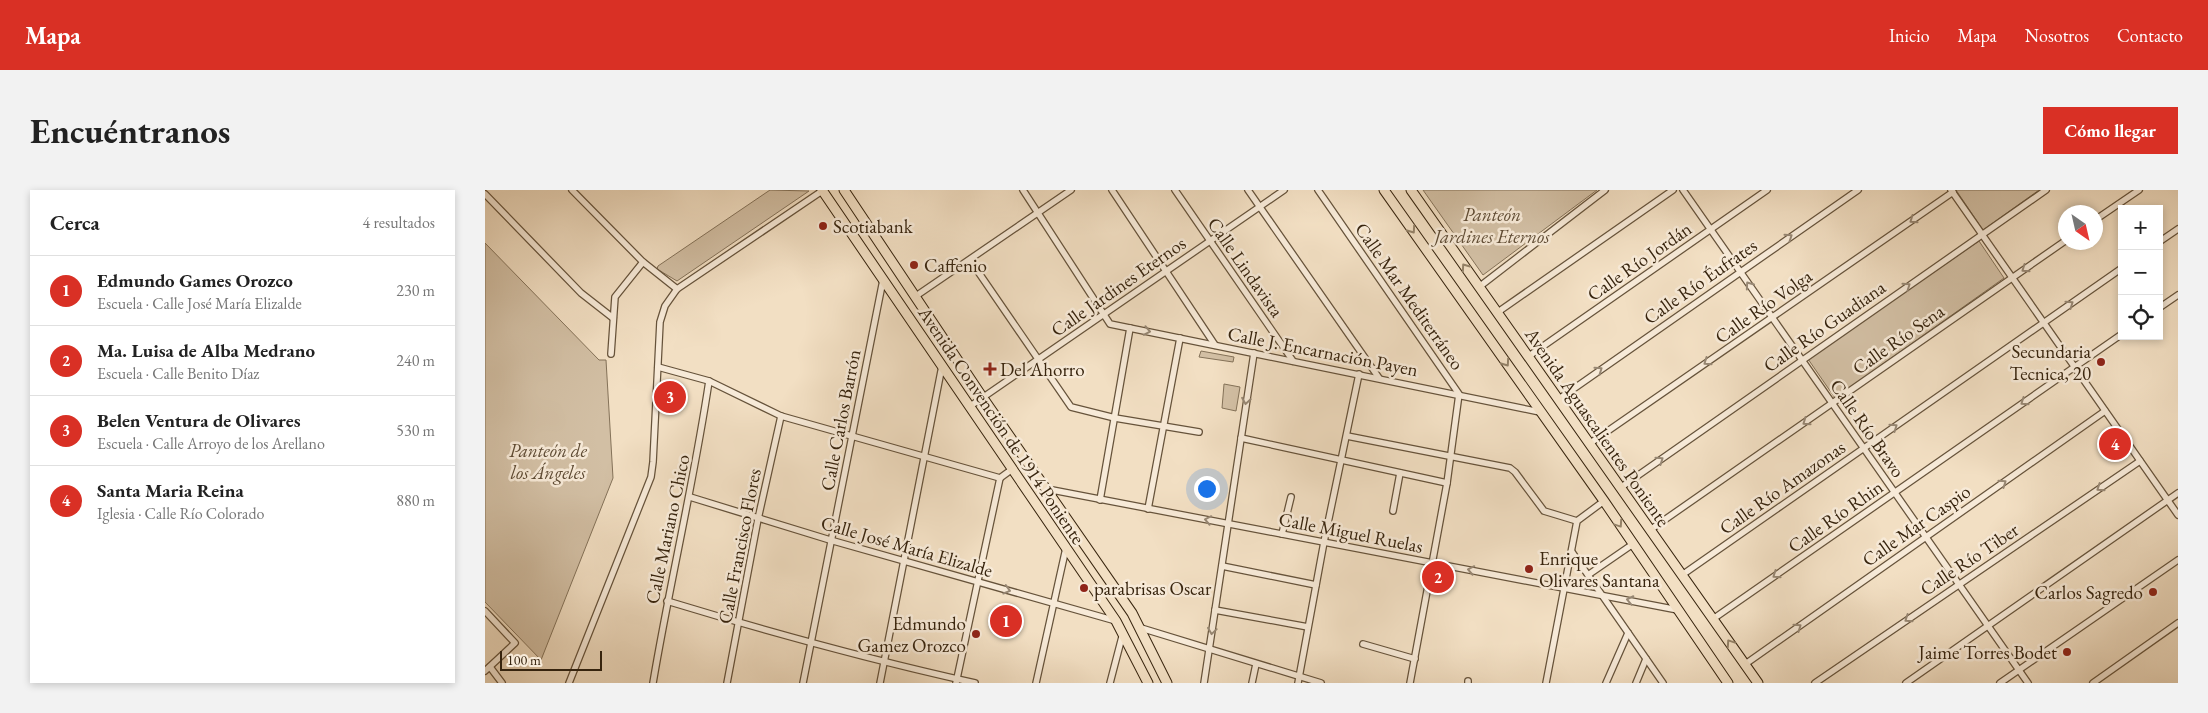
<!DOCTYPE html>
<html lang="es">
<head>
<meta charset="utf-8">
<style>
  body { margin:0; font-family:"EB Garamond",serif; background:#f2f2f2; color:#222 }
  .controls { position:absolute; right:15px; top:15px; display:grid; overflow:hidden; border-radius:0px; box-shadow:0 2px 8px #0003 }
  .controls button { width:45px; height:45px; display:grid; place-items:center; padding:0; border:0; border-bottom:1px solid #e0e0e0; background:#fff; color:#222; font:25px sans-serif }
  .compass { position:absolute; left:1573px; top:15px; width:45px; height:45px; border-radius:50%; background:#fff; box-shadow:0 2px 8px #0003; rotate:146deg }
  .scale { position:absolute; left:15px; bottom:12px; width:102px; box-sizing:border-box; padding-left:5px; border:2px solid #37240e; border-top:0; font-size:14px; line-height:18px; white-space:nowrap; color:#37240e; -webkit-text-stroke:4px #f7ead8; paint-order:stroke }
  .you { position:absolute; left:721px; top:298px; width:18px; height:18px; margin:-12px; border:4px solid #fff; border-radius:50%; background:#1a73e8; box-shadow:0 0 0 8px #1a73e833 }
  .badge { display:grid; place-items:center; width:32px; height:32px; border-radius:50%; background:#d93025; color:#fff; font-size:16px; font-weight:700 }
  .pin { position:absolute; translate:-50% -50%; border:2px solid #fff; box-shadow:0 1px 5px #0006 }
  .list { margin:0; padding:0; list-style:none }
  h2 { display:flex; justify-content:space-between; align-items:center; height:65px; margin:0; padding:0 20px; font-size:21px }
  h2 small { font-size:16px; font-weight:400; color:#767676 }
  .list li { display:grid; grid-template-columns:32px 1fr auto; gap:15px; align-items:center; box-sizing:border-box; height:70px; padding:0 20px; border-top:1px solid #e0e0e0 }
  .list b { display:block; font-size:19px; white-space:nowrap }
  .list p { margin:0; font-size:16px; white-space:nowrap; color:#767676 }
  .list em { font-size:16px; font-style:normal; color:#767676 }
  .icon { flex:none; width:28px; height:28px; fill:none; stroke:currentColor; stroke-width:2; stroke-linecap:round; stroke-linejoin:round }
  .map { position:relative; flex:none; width:1693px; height:493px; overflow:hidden; border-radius:0px }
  header { display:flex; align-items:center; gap:30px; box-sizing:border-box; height:70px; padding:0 25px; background:#d93025; color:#fff }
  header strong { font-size:24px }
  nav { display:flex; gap:28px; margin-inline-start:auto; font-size:18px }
  .intro { display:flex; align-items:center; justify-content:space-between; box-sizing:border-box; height:120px; padding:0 30px }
  h1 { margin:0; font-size:35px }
  .button { padding:12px 22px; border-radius:0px; background:#d93025; color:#fff; font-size:18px; font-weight:700 }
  main { display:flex; gap:30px; padding:0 30px }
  aside { flex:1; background:#fff; border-radius:0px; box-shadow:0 2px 8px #0003 }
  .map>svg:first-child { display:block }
</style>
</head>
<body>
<header>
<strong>Mapa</strong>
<nav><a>Inicio</a><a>Mapa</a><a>Nosotros</a><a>Contacto</a></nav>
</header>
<div class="intro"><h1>Encuéntranos</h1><a class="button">Cómo llegar</a></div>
<main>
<aside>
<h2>Cerca<small>4 resultados</small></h2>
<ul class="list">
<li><span class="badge">1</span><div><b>Edmundo Games Orozco</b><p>Escuela · Calle José María Elizalde</p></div><em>230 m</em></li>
<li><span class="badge">2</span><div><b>Ma. Luisa de Alba Medrano</b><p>Escuela · Calle Benito Díaz</p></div><em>240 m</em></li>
<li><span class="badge">3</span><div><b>Belen Ventura de Olivares</b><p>Escuela · Calle Arroyo de los Arellano</p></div><em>530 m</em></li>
<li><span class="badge">4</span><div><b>Santa Maria Reina</b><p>Iglesia · Calle Río Colorado</p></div><em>880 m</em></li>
</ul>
</aside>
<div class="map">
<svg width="1693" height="493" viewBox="0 0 1693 493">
  <rect width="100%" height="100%" fill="#f2dfc3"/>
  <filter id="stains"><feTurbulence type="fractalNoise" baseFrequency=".004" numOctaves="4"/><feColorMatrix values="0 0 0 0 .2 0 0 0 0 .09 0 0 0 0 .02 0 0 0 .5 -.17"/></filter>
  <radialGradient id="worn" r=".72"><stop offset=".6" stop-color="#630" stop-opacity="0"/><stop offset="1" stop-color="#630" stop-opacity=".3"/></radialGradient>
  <g fill="#d2bfa4" stroke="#847259">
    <polygon points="285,0 324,1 192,91 172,79 173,76"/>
    <polygon points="938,0 1112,0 998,85"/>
    <polygon points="1471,0 1554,0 1498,40"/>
    <polygon points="1494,51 1519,88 1350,208 1323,169"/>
    <polygon points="0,53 114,170 121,170 128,288 56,470 0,412"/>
    <polygon points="716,161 749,167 748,172 714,167"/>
    <polygon points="739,194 755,197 751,221 737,218"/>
  </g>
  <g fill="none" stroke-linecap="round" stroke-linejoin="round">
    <defs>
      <g id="minor">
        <polyline points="87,0 158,72 192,99"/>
        <polyline points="538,0 625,134 1055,222"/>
        <polyline points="627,0 730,155"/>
        <polyline points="690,0 808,171"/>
        <polyline points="763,0 894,188"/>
        <polyline points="833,0 974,204 962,293 925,493"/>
        <polyline points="1198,0 1543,493"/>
        <polyline points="1466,0 1693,325"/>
        <polyline points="0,4 96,103 128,128"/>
        <polyline points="1610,30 1654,0"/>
        <polyline points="1674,52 1693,39"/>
        <polyline points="485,70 586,217 630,228 714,242"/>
        <polyline points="994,97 1120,0"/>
        <polyline points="431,106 586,0"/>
        <polyline points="1674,118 1693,105"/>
        <polyline points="1013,122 1188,0"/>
        <polyline points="126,164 130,107 158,72"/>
        <polyline points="1044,166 1282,0"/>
        <polyline points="173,177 224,191 296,226 515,288"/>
        <polyline points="1074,209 1373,0"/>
        <polyline points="484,217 799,0"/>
        <polyline points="862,246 1025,278 1030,282 1059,321 1092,331"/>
        <polyline points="756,248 962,293"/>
        <polyline points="1104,254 1468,2"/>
        <polyline points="515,288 526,280"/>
        <polyline points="1135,298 1561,0"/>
        <polyline points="562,299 1193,420"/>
        <polyline points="205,307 345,350 631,431"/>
        <polyline points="615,310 645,138"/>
        <polyline points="663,319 695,148"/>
        <polyline points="908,321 915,283"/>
        <polyline points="1165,340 1580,51"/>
        <polyline points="797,344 806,307"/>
        <polyline points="1087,362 1178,493"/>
        <polyline points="737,376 831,395"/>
        <polyline points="1103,385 1148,354"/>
        <polyline points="1197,385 1637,78"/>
        <path d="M 182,411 C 284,442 386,470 490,493"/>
        <polyline points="730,420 823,437"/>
        <polyline points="0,421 30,453 0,481"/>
        <polyline points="1228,429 1637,144"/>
        <polyline points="656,438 836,493"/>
        <polyline points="878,454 930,469"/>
        <polyline points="1259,475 1620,221"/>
        <polyline points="5,477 17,493"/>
        <polyline points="84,493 166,287 168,272 175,132 180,116 192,99 337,1"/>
        <path d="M 168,493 C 185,392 209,292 224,191"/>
        <polyline points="242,493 273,329 296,226"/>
        <polyline points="318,493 398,90"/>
        <polyline points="395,493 457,176"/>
        <polyline points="471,493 515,288"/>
        <polyline points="551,493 581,358"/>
        <polyline points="625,493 638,443"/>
        <polyline points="719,493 769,163"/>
        <polyline points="767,493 771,474"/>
        <polyline points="813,493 839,352 874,184"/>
        <polyline points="983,493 983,491"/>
        <polyline points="1061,493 1092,331 1119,311"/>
        <polyline points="1121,493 1143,443"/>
        <polyline points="1151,493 1161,469"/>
        <polyline points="1330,493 1655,271"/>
        <polyline points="1421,493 1693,303"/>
        <polyline points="1515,493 1693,370"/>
        <polyline points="1608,493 1693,433"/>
      </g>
      <g id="primary">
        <polyline points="337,0 631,431 663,493"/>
        <polyline points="359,0 498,208 647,423 682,493"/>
        <polyline points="899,0 1119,311 1243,493"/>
        <polyline points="926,0 1273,493"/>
      </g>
    </defs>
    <use href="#minor" stroke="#66533b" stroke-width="8"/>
    <use href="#primary" stroke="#37240e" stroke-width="11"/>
    <use href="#minor" stroke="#f7ead8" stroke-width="5.5"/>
    <use href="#primary" stroke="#f2dfc3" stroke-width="9"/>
  </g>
  <defs><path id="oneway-chevron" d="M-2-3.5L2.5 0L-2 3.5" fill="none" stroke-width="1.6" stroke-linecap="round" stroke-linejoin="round" transform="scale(1.25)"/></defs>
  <g stroke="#978773">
    <use href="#oneway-chevron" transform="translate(1428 30) rotate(145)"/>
    <use href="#oneway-chevron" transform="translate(1304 47) rotate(-34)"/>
    <use href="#oneway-chevron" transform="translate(1540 79) rotate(145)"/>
    <use href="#oneway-chevron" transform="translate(1264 95) rotate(-125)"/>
    <use href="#oneway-chevron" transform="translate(1422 96) rotate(-35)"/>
    <use href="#oneway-chevron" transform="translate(1585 114) rotate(-35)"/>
    <use href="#oneway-chevron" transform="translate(662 141) rotate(11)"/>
    <use href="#oneway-chevron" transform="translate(1222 172) rotate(145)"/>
    <use href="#oneway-chevron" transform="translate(1114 180) rotate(-35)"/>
    <use href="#oneway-chevron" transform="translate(761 211) rotate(99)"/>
    <use href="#oneway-chevron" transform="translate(1539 212) rotate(145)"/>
    <use href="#oneway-chevron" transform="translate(1321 232) rotate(145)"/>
    <use href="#oneway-chevron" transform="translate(1409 237) rotate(-35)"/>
    <use href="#oneway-chevron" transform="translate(1175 270) rotate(-35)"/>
    <use href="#oneway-chevron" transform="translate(1518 293) rotate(-35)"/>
    <use href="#oneway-chevron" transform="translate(1615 298) rotate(146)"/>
    <use href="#oneway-chevron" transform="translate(723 330) rotate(-169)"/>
    <use href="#oneway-chevron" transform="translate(986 380) rotate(-169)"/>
    <use href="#oneway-chevron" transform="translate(1291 385) rotate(145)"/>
    <use href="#oneway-chevron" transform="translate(522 400) rotate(16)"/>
    <use href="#oneway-chevron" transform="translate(1145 410) rotate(-168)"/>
    <use href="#oneway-chevron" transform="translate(1423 429) rotate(146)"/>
    <use href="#oneway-chevron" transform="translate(1313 437) rotate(-35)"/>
    <use href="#oneway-chevron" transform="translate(727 441) rotate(98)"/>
  </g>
  <g stroke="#948268">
    <use href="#oneway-chevron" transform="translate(927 40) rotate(55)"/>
    <use href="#oneway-chevron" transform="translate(980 77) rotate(-125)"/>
    <use href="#oneway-chevron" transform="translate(1021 173) rotate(55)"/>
    <use href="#oneway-chevron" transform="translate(1134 334) rotate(56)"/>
    <use href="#oneway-chevron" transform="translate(1245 453) rotate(-124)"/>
  </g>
  <g fill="#8f2418" stroke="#f7ead8" stroke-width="2">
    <circle cx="338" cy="36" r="5"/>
    <circle cx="429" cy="75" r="5"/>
    <circle cx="1616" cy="172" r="5"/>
    <path d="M502.5 171.5h5v5h5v5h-5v5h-5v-5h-5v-5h5z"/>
    <circle cx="1044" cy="379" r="5"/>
    <circle cx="599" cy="398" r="5"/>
    <circle cx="1668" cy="402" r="5"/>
    <circle cx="491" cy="444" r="5"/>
    <circle cx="1582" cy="462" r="5"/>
  </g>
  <g text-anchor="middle" stroke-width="5" stroke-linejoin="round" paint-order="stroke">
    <g font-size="19" font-style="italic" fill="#5e4b34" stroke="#f7ead8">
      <text x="1007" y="31">Panteón<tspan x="1007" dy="22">Jardines Eternos</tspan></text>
      <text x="63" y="267">Panteón de<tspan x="63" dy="22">los Ángeles</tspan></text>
    </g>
    <g font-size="19" fill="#37240e" stroke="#f7ead8" text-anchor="start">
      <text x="348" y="43">Scotiabank</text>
      <text x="439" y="82">Caffenio</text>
      <text x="1606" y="168" text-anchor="end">Secundaria<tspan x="1606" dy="22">Tecnica, 20</tspan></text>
      <text x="515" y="186">Del Ahorro</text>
      <text x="1054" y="375">Enrique<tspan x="1054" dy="22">Olivares Santana</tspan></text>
      <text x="609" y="405">parabrisas Oscar</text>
      <text x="1658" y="409" text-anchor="end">Carlos Sagredo</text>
      <text x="481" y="440" text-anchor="end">Edmundo<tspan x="481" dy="22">Gamez Orozco</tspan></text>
      <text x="1572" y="469" text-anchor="end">Jaime Torres Bodet</text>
    </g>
    <g font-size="19" fill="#37240e" stroke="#f7ead8">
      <text transform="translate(1154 71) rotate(-35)" y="7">Calle Río Jordán</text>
      <text transform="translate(761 77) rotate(55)" y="7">Calle Lindavista</text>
      <text transform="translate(1215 91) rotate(-35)" y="7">Calle Río Éufrates</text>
      <text transform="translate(633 96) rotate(-35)" y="7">Calle Jardines Eternos</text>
      <text transform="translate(925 106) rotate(55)" y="7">Calle Mar Mediterráneo</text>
      <text transform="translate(1278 116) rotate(-35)" y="7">Calle Río Volga</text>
      <text transform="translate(1339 136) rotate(-35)" y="7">Calle Río Guadiana</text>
      <text transform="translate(1413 149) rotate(-35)" y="7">Calle Río Sena</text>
      <text transform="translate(838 161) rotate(11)" y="7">Calle J. Encarnación Payen</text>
      <text transform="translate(355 230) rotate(-79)" y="7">Calle Carlos Barrón</text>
      <text transform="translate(517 235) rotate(56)" y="7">Avenida Convención de 1914 Poniente</text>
      <text transform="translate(1113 237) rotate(55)" y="7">Avenida Aguascalientes Poniente</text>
      <text transform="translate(1383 238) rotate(55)" y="7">Calle Río Bravo</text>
      <text transform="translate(1297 297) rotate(-35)" y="7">Calle Río Amazonas</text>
      <text transform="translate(1350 326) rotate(-35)" y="7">Calle Río Rhin</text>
      <text transform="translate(1431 335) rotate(-35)" y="7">Calle Mar Caspio</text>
      <text transform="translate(182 339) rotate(-78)" y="7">Calle Mariano Chico</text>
      <text transform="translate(866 342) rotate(11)" y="7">Calle Miguel Ruelas</text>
      <text transform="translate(254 356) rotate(-79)" y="7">Calle Francisco Flores</text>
      <text transform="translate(422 356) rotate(16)" y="7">Calle José María Elizalde</text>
      <text transform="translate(1484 369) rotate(-34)" y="7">Calle Río Tiber</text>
    </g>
  </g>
  <rect width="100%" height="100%" filter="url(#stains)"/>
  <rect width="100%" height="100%" fill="url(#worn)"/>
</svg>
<div class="controls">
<button>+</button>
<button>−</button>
<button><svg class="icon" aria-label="locate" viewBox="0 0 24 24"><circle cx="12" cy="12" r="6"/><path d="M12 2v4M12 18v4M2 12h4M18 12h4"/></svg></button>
</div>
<svg class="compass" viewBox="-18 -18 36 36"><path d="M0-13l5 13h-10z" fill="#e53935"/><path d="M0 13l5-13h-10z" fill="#767676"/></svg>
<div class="scale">100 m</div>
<div class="you"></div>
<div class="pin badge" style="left:521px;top:431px">1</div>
<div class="pin badge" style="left:953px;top:387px">2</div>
<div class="pin badge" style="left:185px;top:207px">3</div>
<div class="pin badge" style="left:1630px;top:254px">4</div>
</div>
</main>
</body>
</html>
